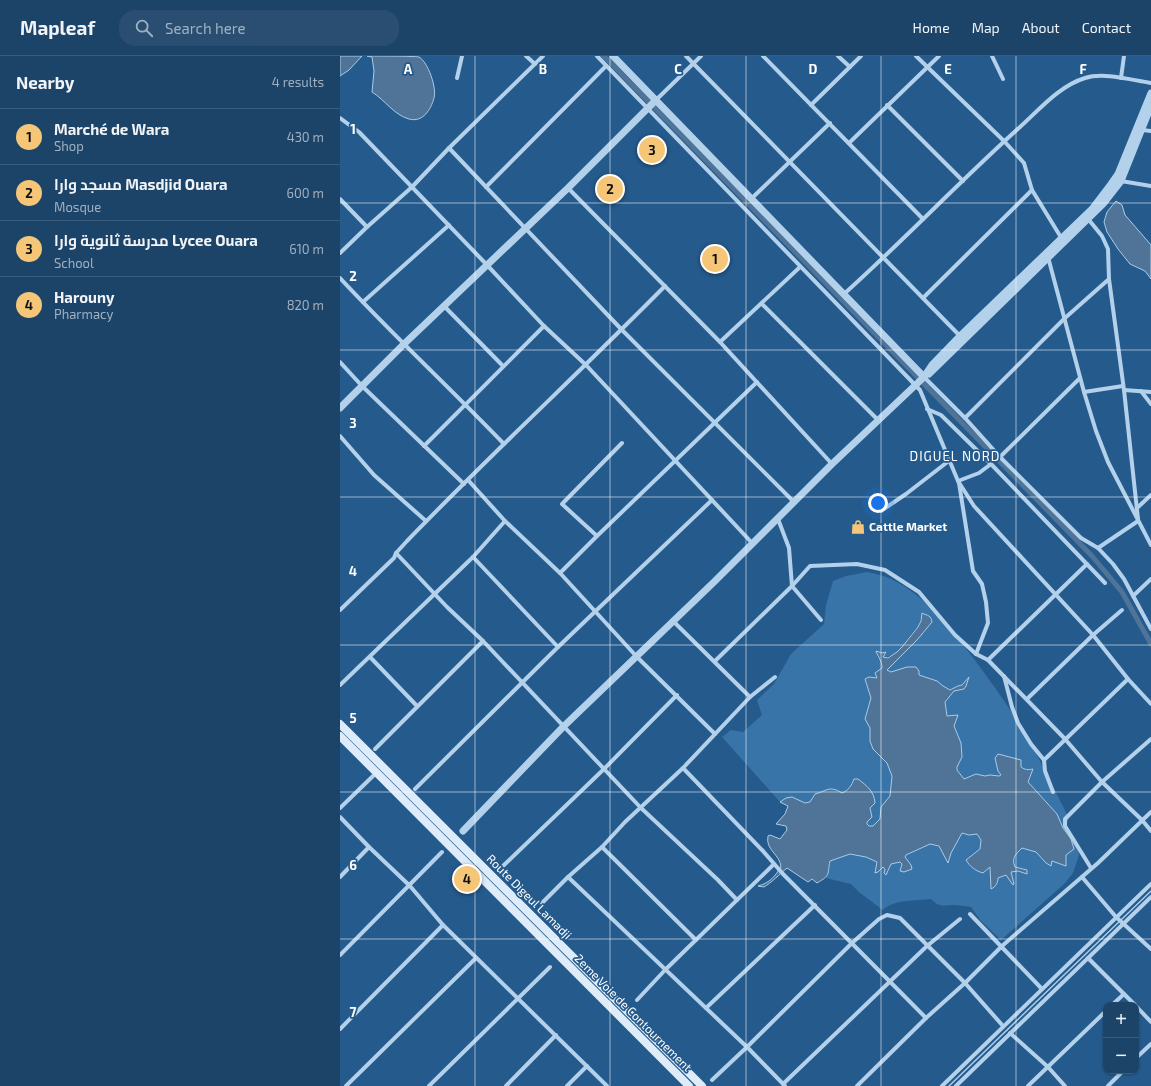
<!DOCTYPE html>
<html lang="en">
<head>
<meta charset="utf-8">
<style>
  body { margin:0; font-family:"Exo 2",Cairo,sans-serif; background:#294e71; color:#f1f3f6 }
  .controls { position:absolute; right:12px; bottom:12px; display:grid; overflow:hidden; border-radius:8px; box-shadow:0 1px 3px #0004 }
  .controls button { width:36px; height:36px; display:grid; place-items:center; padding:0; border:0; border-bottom:1px solid #3a5c7d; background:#1c4469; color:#f1f3f6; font:20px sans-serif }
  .you { position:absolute; left:538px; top:447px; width:14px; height:14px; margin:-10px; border:3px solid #fff; border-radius:50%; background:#1a73e8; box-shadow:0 0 0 6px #1a73e833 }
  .badge { display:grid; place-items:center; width:26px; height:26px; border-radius:50%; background:#f5c677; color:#111; font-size:13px; font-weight:700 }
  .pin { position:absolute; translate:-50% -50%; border:2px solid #fff; box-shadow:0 1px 4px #0006 }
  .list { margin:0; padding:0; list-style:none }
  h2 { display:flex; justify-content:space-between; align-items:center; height:52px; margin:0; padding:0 16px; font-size:17px }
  h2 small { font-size:13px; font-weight:400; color:#a0b0c0 }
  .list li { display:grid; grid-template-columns:26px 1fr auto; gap:12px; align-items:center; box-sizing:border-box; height:56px; padding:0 16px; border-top:1px solid #3a5c7d }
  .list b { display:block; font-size:15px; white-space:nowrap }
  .list p { margin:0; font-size:13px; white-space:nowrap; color:#a0b0c0 }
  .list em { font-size:13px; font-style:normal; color:#a0b0c0 }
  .icon { flex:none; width:22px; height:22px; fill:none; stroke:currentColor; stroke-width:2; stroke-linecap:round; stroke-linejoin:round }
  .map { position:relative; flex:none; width:811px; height:1030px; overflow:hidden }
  header { display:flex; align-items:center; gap:24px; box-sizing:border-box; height:56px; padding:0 20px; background:#1c4469; border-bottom:1px solid #3a5c7d }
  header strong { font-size:19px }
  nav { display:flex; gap:22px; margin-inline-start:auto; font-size:14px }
  .search { width:280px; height:36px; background:#294e71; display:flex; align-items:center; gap:10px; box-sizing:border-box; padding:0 14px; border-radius:16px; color:#a0b0c0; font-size:15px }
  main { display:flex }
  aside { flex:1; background:#1c4469 }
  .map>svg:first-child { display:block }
</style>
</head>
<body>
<header>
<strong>Mapleaf</strong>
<div class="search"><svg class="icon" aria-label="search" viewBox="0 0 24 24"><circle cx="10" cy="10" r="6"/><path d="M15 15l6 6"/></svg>Search here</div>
<nav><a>Home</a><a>Map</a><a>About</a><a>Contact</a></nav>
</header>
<main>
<aside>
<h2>Nearby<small>4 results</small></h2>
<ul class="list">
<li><span class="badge">1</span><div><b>Marché de Wara</b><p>Shop</p></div><em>430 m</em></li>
<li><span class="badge">2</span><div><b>مسجد وارا Masdjid Ouara</b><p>Mosque</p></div><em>600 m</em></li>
<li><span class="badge">3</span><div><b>مدرسة ثانوية وارا Lycee Ouara</b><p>School</p></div><em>610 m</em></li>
<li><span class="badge">4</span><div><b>Harouny</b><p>Pharmacy</p></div><em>820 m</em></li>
</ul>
</aside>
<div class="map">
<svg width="811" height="1030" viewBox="0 0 811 1030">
  <rect width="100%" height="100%" fill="#255a8c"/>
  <path fill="#3974a9" d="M 527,516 C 536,518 547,520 555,525 C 587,542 609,570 631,599 C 657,634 684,671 703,711 C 712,728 720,745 729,762 L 726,770 L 736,783 L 739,799 L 733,817 L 724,828 L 661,884 L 641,865 L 631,851 C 625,850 620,849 614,849 C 603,849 600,852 591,843 C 576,845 554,843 543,854 L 520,837 L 511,828 L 486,822 L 488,818 L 490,805 L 510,798 L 526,801 L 537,806 L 538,816 L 543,811 L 548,816 L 551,808 L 560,806 L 562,808 L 560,814 L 571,809 L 565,801 L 567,799 L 590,788 L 599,790 L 608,806 L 611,797 L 622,777 L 629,779 L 638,778 L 641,784 L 640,793 L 633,798 L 643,817 L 650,811 L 651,832 L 658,822 L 667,819 L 673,828 L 674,827 L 670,816 L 678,815 L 687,818 L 682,812 L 675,811 C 671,802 676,798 682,792 L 696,796 L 706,807 L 711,810 L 712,805 L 726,799 L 731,783 L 723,772 L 717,758 L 688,726 L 693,713 C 688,714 685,714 681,711 L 681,704 L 657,711 L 661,719 L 659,720 L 650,719 L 645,720 L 636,718 L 624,723 L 617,714 L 617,712 L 621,701 L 621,687 L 614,670 L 618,659 L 607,660 L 605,646 L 614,635 L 626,630 L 628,622 L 622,629 L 618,630 L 610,634 L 603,630 L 597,625 L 579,619 L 555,615 L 549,616 L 547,614 L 577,584 L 592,566 L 583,557 C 581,560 581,562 580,566 C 579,570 575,573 573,576 C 564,586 558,602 542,601 L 546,597 L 537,600 C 544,609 541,613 537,622 L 525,623 L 531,642 L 525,663 L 530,672 L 530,678 L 533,693 L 547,707 L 552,720 L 550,740 L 541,751 L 540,763 L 533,770 L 529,770 L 527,766 L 532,761 L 514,723 C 512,729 508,735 502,737 C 489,729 487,735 475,738 L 470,746 L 465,747 L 458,744 L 442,744 L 440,746 L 382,681 L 391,674 L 403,676 L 422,659 L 417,644 L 434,628 L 451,598 L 484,568 L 486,549 L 493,525 L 506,520 Z"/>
  <g fill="#4f7497" stroke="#a8cceb">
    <polygon points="0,0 22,0 9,14 0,20"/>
    <path d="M 27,0 C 36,0 74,0 79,1 C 88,6 97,32 94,42 C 91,53 83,67 69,63 C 54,59 45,44 32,36 L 34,15 L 32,1 Z"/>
    <polygon points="776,145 782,149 785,159 811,189 811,223 805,215 790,208 778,193 767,176 764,166 767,156"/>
    <path d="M 582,557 C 588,560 591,559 592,566 L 577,584 L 547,614 L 551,616 L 567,611 L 576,611 L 579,615 L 579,619 L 597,625 L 603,630 L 610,634 L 618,630 L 622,629 L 629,621 L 626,630 L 624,633 L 614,635 L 605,646 L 607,660 L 618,659 L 614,670 L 621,687 L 622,701 L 617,711 L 617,714 L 624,723 L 636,718 L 645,720 L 650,719 L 659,720 L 661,719 L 658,715 L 655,702 L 658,698 L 681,704 L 681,711 C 685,714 688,714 693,713 L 688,726 L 717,758 L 723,772 L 731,783 L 734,793 L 726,799 L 726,810 L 712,805 L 711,810 L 706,807 L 696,796 L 682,792 C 676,798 671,802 675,811 L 687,814 L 687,818 L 678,815 L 671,816 L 674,828 L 673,829 L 666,819 L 658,822 C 658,826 656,831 651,833 L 650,811 L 643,817 C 636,815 630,811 626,804 L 640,793 L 641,784 L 637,778 L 629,779 L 622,777 L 611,797 L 608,807 L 599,790 L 590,788 L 566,799 L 565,801 L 571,809 L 572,813 L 564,816 L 560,815 L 562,808 L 560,806 L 551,808 L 546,819 L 544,817 L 545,813 L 543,811 L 538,816 L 535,817 L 537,806 L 526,801 L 510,798 L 490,805 C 487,819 491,819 477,827 L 472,823 L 468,826 L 447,812 C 440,818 431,827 424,831 L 418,830 C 430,827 435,820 441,811 C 440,798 425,794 428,780 L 430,779 L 440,783 L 447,774 L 446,770 L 436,768 L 445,758 L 448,750 L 440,746 L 446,742 L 452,741 L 465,747 L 470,746 L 475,738 C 487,735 489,729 502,737 C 508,735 512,729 514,723 L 518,723 C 527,730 534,735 535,747 L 530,752 L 532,761 L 527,766 L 527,768 L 529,770 L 533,770 L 540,763 L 541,751 L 550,740 L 552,720 L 547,707 L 533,693 L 530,685 L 530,672 L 525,663 L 531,642 L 525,623 L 529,621 L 537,622 L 535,617 L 542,612 C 542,605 538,601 536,595 L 542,597 L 546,596 L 543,601 L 548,602 L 557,596 L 562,591 L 578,571 L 581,565 Z"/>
  </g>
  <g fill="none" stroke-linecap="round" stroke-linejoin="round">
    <polyline stroke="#a8cceb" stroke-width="1.5" points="609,1030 811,835"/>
    <polyline stroke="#4f7497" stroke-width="5" points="264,0 752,500 782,536 811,588"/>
    <g stroke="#b3d1eb" stroke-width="4">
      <polyline points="186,0 195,8"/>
      <polyline points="257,0 580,334 618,425 634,450 753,579 788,623 811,648"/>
      <polyline points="346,0 620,280"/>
      <polyline points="423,0 583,163"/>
      <polyline points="498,0 510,11"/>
      <polyline points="576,0 664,85 684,107 692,134 722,183"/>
      <polyline points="652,0 663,23"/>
      <polyline points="117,22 122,0"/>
      <polyline points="781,22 784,0"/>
      <polyline points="316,44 361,0"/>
      <polyline points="471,49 521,0"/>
      <polyline points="547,49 623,125"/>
      <polyline points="0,62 19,76 147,209 204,270 246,309 413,488"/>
      <polyline points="802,74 811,75"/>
      <polyline points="509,87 599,0"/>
      <polyline points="109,92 282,274 454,446"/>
      <polyline points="781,125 811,130"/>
      <polyline points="146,131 266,10"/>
      <polyline points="228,132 380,286 492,408"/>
      <polyline points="0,143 27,171"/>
      <polyline points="411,143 490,67"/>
      <polyline points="749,164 762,180 768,193 769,223 784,334 798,463"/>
      <polyline points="0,197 27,171 72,131 109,92 203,0"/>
      <polyline points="708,201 744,336 756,375 768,406 811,489"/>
      <path d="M 0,222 C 53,279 110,332 164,388"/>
      <path d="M 504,238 C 564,184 620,125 680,71 C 699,54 719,30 745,22 C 764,16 791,24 811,27"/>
      <polyline points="583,242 692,134"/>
      <polyline points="23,246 109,169"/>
      <polyline points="422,248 538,364"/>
      <polyline points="104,250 163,310"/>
      <polyline points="380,286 460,211"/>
      <polyline points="0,306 22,330 124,428"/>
      <polyline points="584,321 625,362 660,401 741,482 758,492 773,508 784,523 811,573"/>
      <polyline points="784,334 811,336"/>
      <polyline points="801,335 811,348"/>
      <polyline points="744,336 783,330"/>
      <polyline points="587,353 601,359 651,408 765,527"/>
      <polyline points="625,362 725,262 769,223"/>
      <polyline points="0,380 34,419 86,465"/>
      <polyline points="84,390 204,270"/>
      <polyline points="660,401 740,322"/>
      <polyline points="128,424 165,465 220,517 297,601 375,678"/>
      <polyline points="618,425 639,417 651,408"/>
      <polyline points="619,427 633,515 642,528 646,546 648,567 636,598"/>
      <polyline points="797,452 811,439"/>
      <polyline points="541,455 566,438 610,404"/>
      <polyline points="257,480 222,448 282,387"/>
      <polyline points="758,492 798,465"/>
      <polyline points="56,497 107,551 143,585 301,752 378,824 397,844"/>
      <polyline points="133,501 218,591"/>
      <polyline points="220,517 257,480 417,326"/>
      <polyline points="793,540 811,523"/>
      <path d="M 0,554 L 54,502 L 56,497 L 67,485 C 151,398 240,316 325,230"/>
      <polyline points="481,564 452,530 470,510 517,508 545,514 579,536 615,579 636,598 648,604 725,683 762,726 802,764 811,775"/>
      <polyline points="30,601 77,650"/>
      <polyline points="648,604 747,508"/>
      <polyline points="375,605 452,530 449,492 438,463"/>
      <polyline points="664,620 672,651 678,667 691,688 704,704 705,715 713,736"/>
      <polyline points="0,629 133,501 165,465"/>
      <polyline points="410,641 435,621"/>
      <polyline points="687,643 753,579 782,554"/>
      <polyline points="35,693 143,585"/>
      <polyline points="704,704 788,623"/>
      <polyline points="343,712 423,795 443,818 586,962"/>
      <polyline points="75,733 218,591 372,444"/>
      <polyline points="0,752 33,720"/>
      <polyline points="0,761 29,791 70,830 103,869 267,1030"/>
      <polyline points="262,791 356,884"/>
      <polyline points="163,810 264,713 337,639"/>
      <polyline points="751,812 725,770 725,763 762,726 811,683"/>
      <polyline points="0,821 29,791"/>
      <polyline points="228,821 407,991 445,1030"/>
      <polyline points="742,821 776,861 811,893"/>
      <polyline points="202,847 228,821 262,791 285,766 343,712 410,641 333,565"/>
      <polyline points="630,858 702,933"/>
      <polyline points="0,899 102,796"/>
      <polyline points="748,902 795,949"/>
      <polyline points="297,944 326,913 434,808"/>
      <polyline points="772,949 784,938"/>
      <polyline points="796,950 811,966"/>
      <polyline points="366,952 475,849"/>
      <polyline points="0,973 103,869"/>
      <polyline points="670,977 708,1011 725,1030"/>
      <polyline points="796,1002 811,988"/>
      <polyline points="372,1024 407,991 512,887 539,863 547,859 560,862 625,927 663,970"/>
      <polyline points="443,1028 587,890 620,863"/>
      <polyline points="6,1030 136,902"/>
      <polyline points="89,1030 210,911"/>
      <polyline points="166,1030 216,979"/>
      <polyline points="227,1030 247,1010"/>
      <polyline points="517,1030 586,962 625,927 662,890 758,807 811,756"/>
      <polyline points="602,1030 811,828"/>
      <polyline points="616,1030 811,841"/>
      <polyline points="688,1030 766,955"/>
      <polyline points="768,1030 783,1015"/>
    </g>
    <g stroke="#b3d1eb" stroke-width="7">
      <polyline points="273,0 584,321"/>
      <polyline points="589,318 763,148 781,125 811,50"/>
      <polyline points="0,352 64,288 228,132 316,44"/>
      <polyline points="123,775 223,671 374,526 492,408 584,321 592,309 620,280 752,153 771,128 778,118 811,37"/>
    </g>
    <g stroke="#deecf9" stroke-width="8">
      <polyline points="0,668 362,1030"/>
      <polyline points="0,680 349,1030"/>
    </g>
  </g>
  <path fill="none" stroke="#fff" stroke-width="1" stroke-opacity="0.55" d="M 135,0 L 135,1030M 270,0 L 270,1030M 406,0 L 406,1030M 541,0 L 541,1030M 676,0 L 676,1030M 0,147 L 811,147M 0,294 L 811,294M 0,441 L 811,441M 0,589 L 811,589M 0,736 L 811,736M 0,883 L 811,883"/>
  <defs>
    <symbol id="shop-bare" viewBox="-9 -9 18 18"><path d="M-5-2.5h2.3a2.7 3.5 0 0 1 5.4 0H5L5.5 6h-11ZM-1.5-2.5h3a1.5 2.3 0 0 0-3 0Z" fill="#f5c677" stroke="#255a8c" stroke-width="2.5" paint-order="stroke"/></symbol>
  </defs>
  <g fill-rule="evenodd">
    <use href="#shop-bare" x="508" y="461" width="20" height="20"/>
  </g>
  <g text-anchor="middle" stroke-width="3.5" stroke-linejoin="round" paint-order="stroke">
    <g font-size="12" font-weight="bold" fill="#fff" stroke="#255a8c" text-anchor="start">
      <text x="529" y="475">Cattle Market</text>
    </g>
    <g font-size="12" fill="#fff" stroke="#255a8c">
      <text transform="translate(189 841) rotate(45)" y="4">Route Digeul Lamadji</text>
      <text transform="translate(293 957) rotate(45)" y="4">2eme Voie de Contournement</text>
    </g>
    <g font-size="13" letter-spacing="1" fill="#fff" stroke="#255a8c">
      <text x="615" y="405">DIGUEL NORD</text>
    </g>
  </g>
  <g font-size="13" text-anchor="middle" font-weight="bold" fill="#fff" stroke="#255a8c" stroke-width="3.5" stroke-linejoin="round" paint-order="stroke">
    <text x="68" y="18">A</text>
    <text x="203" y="18">B</text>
    <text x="338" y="18">C</text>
    <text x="473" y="18">D</text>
    <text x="608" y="18">E</text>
    <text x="743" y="18">F</text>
    <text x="13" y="78">1</text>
    <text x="13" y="225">2</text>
    <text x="13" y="372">3</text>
    <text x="13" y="520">4</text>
    <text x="13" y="667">5</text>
    <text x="13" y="814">6</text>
    <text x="13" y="961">7</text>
  </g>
</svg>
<div class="controls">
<button>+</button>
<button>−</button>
</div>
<div class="you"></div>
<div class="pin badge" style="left:375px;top:203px">1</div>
<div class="pin badge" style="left:270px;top:133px">2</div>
<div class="pin badge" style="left:312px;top:94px">3</div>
<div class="pin badge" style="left:127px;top:823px">4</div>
</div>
</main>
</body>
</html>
